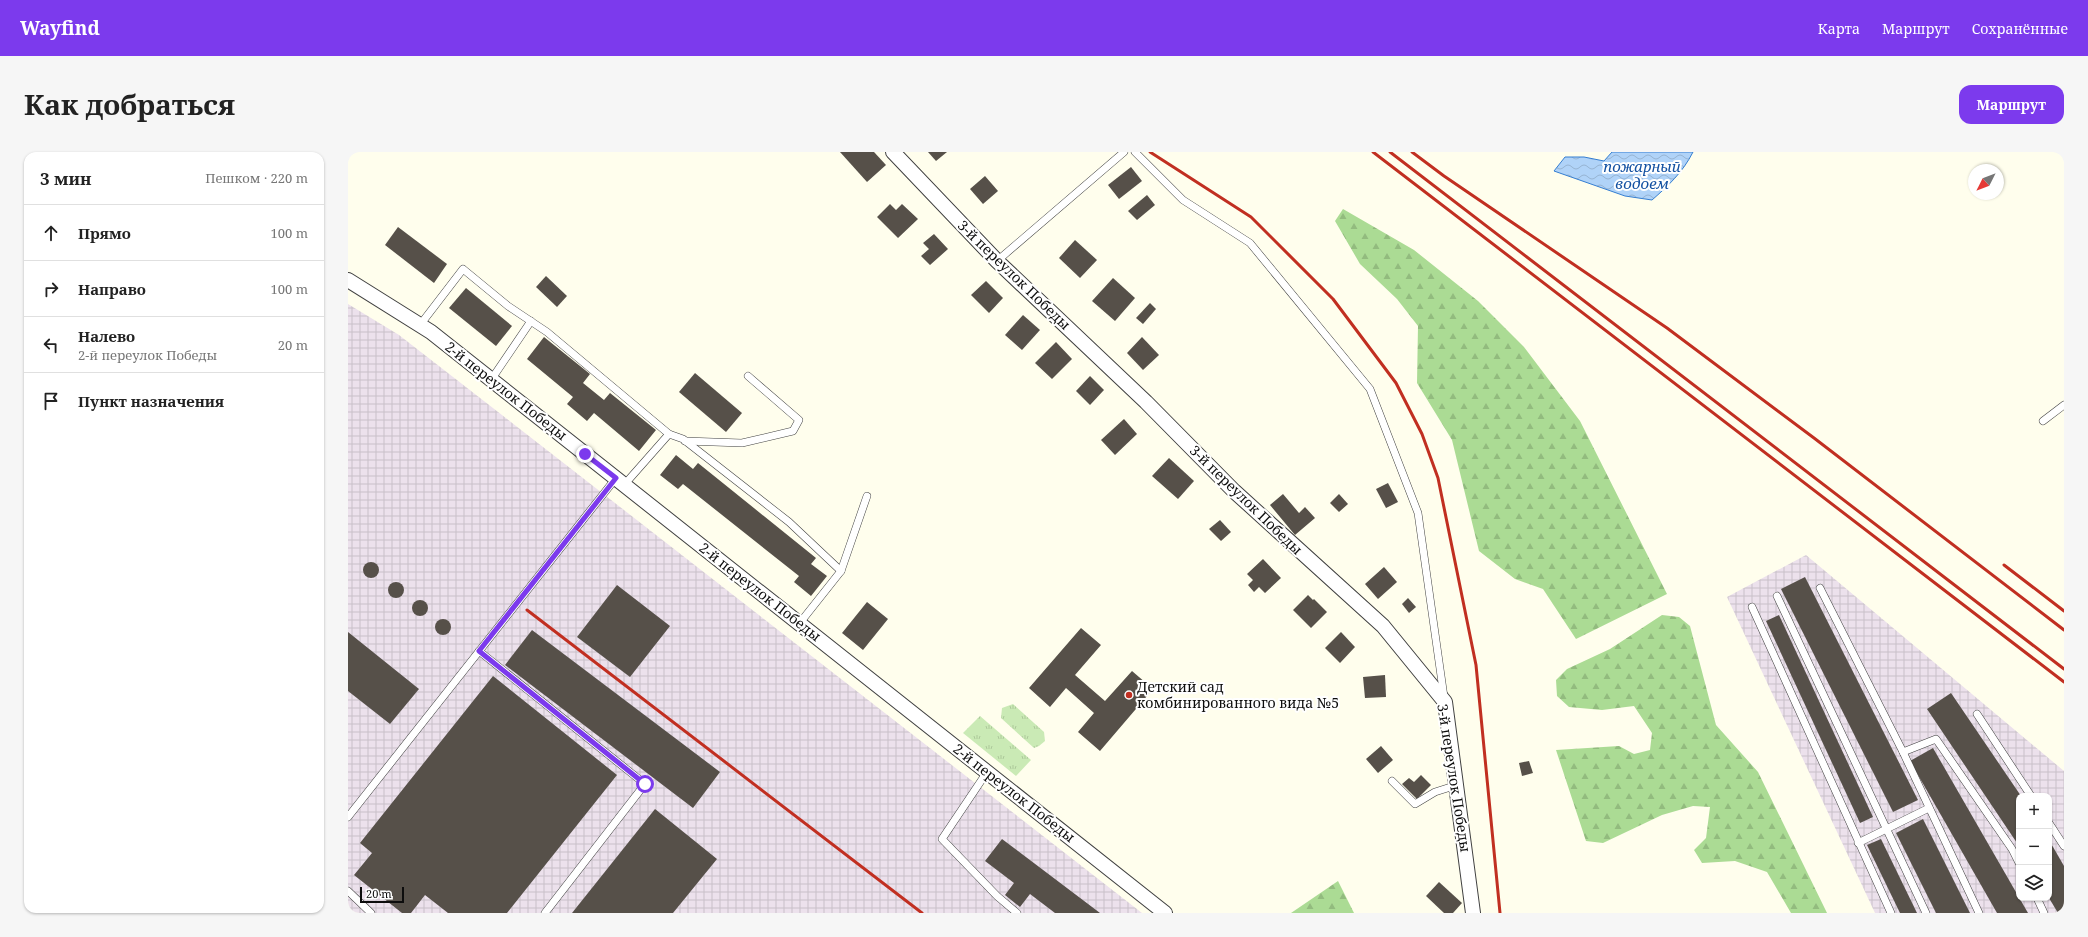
<!DOCTYPE html>
<html lang="ru">
<head>
<meta charset="utf-8">
<style>
  body { margin:0; font-family:"Noto Serif",serif; background:#f6f6f6; color:#222 }
  .controls { position:absolute; right:12px; bottom:12px; display:grid; overflow:hidden; border-radius:8px; box-shadow:0 1px 3px #0004 }
  .controls button { width:36px; height:36px; display:grid; place-items:center; padding:0; border:0; border-bottom:1px solid #e0e0e0; background:#fff; color:#222; font:20px sans-serif }
  .compass { position:absolute; left:1620px; top:12px; width:36px; height:36px; border-radius:50%; background:#fff; box-shadow:0 1px 3px #0004; rotate:228deg }
  .scale { position:absolute; left:12px; bottom:10px; width:44px; box-sizing:border-box; padding-left:4px; border:2px solid #0d0d0d; border-top:0; font-size:11px; line-height:14px; white-space:nowrap; color:#0d0d0d; -webkit-text-stroke:3px #fff; paint-order:stroke }
  .stop { position:absolute; width:12px; height:12px; margin:-9px; border:3px solid #7c3aed; border-radius:50%; background:#fff }
  .stop.end { background:#7c3aed; border-color:#fff; box-shadow:0 1px 4px #0008 }
  .list { margin:0; padding:0; list-style:none }
  h2 { display:flex; justify-content:space-between; align-items:center; height:52px; margin:0; padding:0 16px; font-size:17px }
  h2 small { font-size:13px; font-weight:400; color:#767676 }
  .list li { display:grid; grid-template-columns:26px 1fr auto; gap:12px; align-items:center; box-sizing:border-box; height:56px; padding:0 16px; border-top:1px solid #e0e0e0 }
  .list b { display:block; font-size:15px; white-space:nowrap }
  .list p { margin:0; font-size:13px; white-space:nowrap; color:#767676 }
  .list em { font-size:13px; font-style:normal; color:#767676 }
  .icon { flex:none; width:22px; height:22px; fill:none; stroke:currentColor; stroke-width:2; stroke-linecap:round; stroke-linejoin:round }
  .map { position:relative; flex:none; width:1716px; height:761px; overflow:hidden; border-radius:12px }
  header { display:flex; align-items:center; gap:24px; box-sizing:border-box; height:56px; padding:0 20px; background:#7c3aed; color:#fff }
  header strong { font-size:19px }
  nav { display:flex; gap:22px; margin-inline-start:auto; font-size:14px }
  .intro { display:flex; align-items:center; justify-content:space-between; box-sizing:border-box; height:96px; padding:0 24px }
  h1 { margin:0; font-size:28px }
  .button { padding:10px 18px; border-radius:12px; background:#7c3aed; color:#fff; font-size:14px; font-weight:700 }
  main { display:flex; gap:24px; padding:0 24px }
  aside { flex:1; background:#fff; border-radius:12px; box-shadow:0 1px 3px #0004 }
  .map>svg:first-child { display:block }
</style>
</head>
<body>
<header>
<strong>Wayfind</strong>
<nav><a>Карта</a><a>Маршрут</a><a>Сохранённые</a></nav>
</header>
<div class="intro"><h1>Как добраться</h1><a class="button">Маршрут</a></div>
<main>
<aside>
<h2>3 мин<small>Пешком · 220 m</small></h2>
<ul class="list">
<li><svg class="icon" aria-label="ahead" viewBox="0 0 24 24"><path d="M12 20V5M6 11l6-6 6 6"/></svg><div><b>Прямо</b></div><em>100 m</em></li>
<li><svg class="icon" aria-label="right" viewBox="0 0 24 24"><path d="M7 20v-9h11M14 6l5 5-5 5"/></svg><div><b>Направо</b></div><em>100 m</em></li>
<li><svg class="icon" aria-label="left" viewBox="0 0 24 24"><path d="M17 20v-9H6M10 6l-5 5 5 5"/></svg><div><b>Налево</b><p>2-й переулок Победы</p></div><em>20 m</em></li>
<li><svg class="icon" aria-label="arrive" viewBox="0 0 24 24"><path d="M6 21V4h12l-3 4 3 4H6"/></svg><div><b>Пункт назначения</b></div></li>
</ul>
</aside>
<div class="map">
<svg width="1716" height="761" viewBox="0 0 1716 761">
  <defs>
    <pattern id="industrial-grid" width="8" height="8" patternUnits="userSpaceOnUse"><rect width="8" height="8" fill="#ece1ec"/><path d="M0 4h8M4 0v8" fill="none" stroke="#c9c0c9"/></pattern>
    <pattern id="grass-tufts" width="24" height="20" patternUnits="userSpaceOnUse"><rect width="24" height="20" fill="#caeab5"/><path d="M3 7l-1-3M5 7V3M7 7l1-3M15 17l-1-3M17 17v-4M19 17l1-3" fill="none" stroke="#acc89a"/></pattern>
    <pattern id="forest-firs" width="22" height="20" patternUnits="userSpaceOnUse"><rect width="22" height="20" fill="#abdb94"/><path d="M5 1l3.5 6h-7zM16 11l3.5 6h-7z" fill="#92bb7e"/></pattern>
    <pattern id="water-waves" width="16" height="10" patternUnits="userSpaceOnUse"><rect width="16" height="10" fill="#b0d3f8"/><path d="M0 5q4-4 8 0t8 0" fill="none" stroke="#96b4d3"/></pattern>
  </defs>
  <rect width="100%" height="100%" fill="#fffeed"/>
  <g fill="url(#industrial-grid)" fill-rule="evenodd">
    <polygon points="0,152 51,183 794,761 0,761"/>
    <path d="M 1458,403 L 1716,619 L 1716,761 L 1527,761 L 1379,445 ZM 1671,644 L 1701,644 L 1701,746 L 1671,746 Z"/>
  </g>
  <g fill="url(#grass-tufts)">
    <polygon points="665,552 696,580 697,589 691,594 686,596 653,566 654,556"/>
    <polygon points="632,564 683,608 668,624 615,581"/>
  </g>
  <g fill="url(#forest-firs)">
    <polygon points="995,57 1066,98 1130,149 1176,195 1232,269 1319,442 1228,487 1195,437 1167,427 1131,399 1104,288 1069,231 1070,174 1049,147 1012,112 987,69"/>
    <polygon points="1314,463 1331,465 1342,474 1368,573 1410,620 1479,761 1443,761 1419,720 1387,709 1354,711 1346,698 1358,686 1362,655 1345,654 1314,663 1255,691 1238,689 1208,598 1271,594 1286,602 1302,598 1304,581 1286,554 1254,558 1221,555 1209,544 1208,528 1219,517 1262,497"/>
    <polygon points="990,729 1006,761 943,761"/>
  </g>
  <path fill="url(#water-waves)" stroke="#357ed1" d="M 1264,0 L 1345,0 C 1335,20 1320,34 1304,48 L 1277,44 L 1206,19 L 1217,5 L 1236,5 L 1256,9 Z"/>
  <g fill="#565049">
    <polygon points="492,0 526,0 538,13 519,30"/>
    <polygon points="580,0 599,0 588,9"/>
    <polygon points="783,15 794,29 771,47 760,33"/>
    <polygon points="637,24 650,39 635,52 622,37"/>
    <polygon points="799,43 807,53 789,68 780,59"/>
    <polygon points="542,52 548,58 554,52 570,67 550,86 529,65"/>
    <polygon points="50,75 99,112 86,131 37,93"/>
    <polygon points="586,82 600,97 582,113 573,104 581,97 575,91"/>
    <polygon points="727,88 749,108 732,126 711,106"/>
    <polygon points="198,124 219,144 209,155 188,135"/>
    <polygon points="765,126 787,146 767,169 744,149"/>
    <polygon points="638,129 655,146 641,161 623,143"/>
    <polygon points="118,136 164,174 148,194 101,156"/>
    <polygon points="802,151 808,157 795,172 788,166"/>
    <polygon points="675,163 692,178 674,198 657,183"/>
    <polygon points="196,185 242,222 235,231 256,248 262,241 308,278 291,299 246,261 239,269 219,252 225,245 179,207"/>
    <polygon points="794,185 811,203 795,218 779,201"/>
    <polygon points="708,190 724,207 704,227 687,211"/>
    <polygon points="347,221 394,261 378,280 331,240"/>
    <polygon points="742,224 756,238 742,253 728,239"/>
    <polygon points="776,267 789,282 767,303 753,288"/>
    <polygon points="328,303 345,317 350,311 468,406 463,412 479,424 463,444 446,430 451,424 335,332 330,337 312,323"/>
    <polygon points="821,306 846,329 830,347 804,324"/>
    <polygon points="1040,331 1050,350 1038,356 1028,337"/>
    <polygon points="935,342 951,361 957,355 967,366 947,383 922,353"/>
    <polygon points="991,342 1000,352 991,360 982,351"/>
    <polygon points="872,368 883,380 873,389 861,377"/>
    <polygon points="915,407 933,426 917,441 911,435 906,440 900,433 905,428 899,422"/>
    <circle cx="23" cy="418" r="8"/>
    <polygon points="1036,415 1049,430 1030,447 1017,432"/>
    <polygon points="1457,425 1570,648 1545,660 1433,437"/>
    <circle cx="48" cy="438" r="8"/>
    <polygon points="269,433 322,474 282,525 229,485"/>
    <polygon points="960,443 965,448 966,447 979,460 963,476 945,458"/>
    <polygon points="1060,446 1068,455 1061,461 1054,452"/>
    <circle cx="72" cy="456" r="8"/>
    <polygon points="519,450 540,467 515,498 494,481"/>
    <polygon points="1431,463 1525,665 1512,671 1418,469"/>
    <circle cx="95" cy="475" r="8"/>
    <polygon points="733,476 753,493 727,523 757,549 784,519 805,537 752,599 730,580 746,561 718,536 702,555 681,536"/>
    <polygon points="184,478 372,620 345,656 157,513"/>
    <polygon points="0,480 71,537 42,572 0,539"/>
    <polygon points="993,480 1007,495 992,511 977,496"/>
    <polygon points="1037,523 1038,545 1017,546 1015,525"/>
    <polygon points="145,524 269,623 159,761 100,761 77,743 63,761 54,761 6,723 24,701 12,691"/>
    <polygon points="1603,541 1673,644 1671,644 1671,694 1579,557"/>
    <polygon points="1033,594 1045,608 1030,621 1018,607"/>
    <polygon points="1585,596 1680,761 1649,761 1562,609"/>
    <polygon points="1181,609 1185,621 1174,624 1171,611"/>
    <polygon points="1073,623 1083,633 1069,647 1054,632 1061,626 1066,630"/>
    <polygon points="307,657 369,707 325,761 224,761"/>
    <polygon points="1575,667 1622,761 1588,761 1548,681"/>
    <polygon points="654,687 752,761 707,761 682,742 672,755 657,743 666,731 637,709"/>
    <polygon points="1533,687 1569,761 1552,761 1519,693"/>
    <polygon points="1701,688 1716,714 1716,761 1710,761 1701,746"/>
    <polygon points="1091,730 1114,751 1105,761 1096,761 1078,744"/>
  </g>
  <g fill="none" stroke-linecap="round" stroke-linejoin="round">
    <defs>
      <g id="lane">
        <polyline points="787,0 835,48 902,91 1022,237 1070,361 1096,545"/>
        <polyline points="649,109 776,0"/>
        <polyline points="72,173 115,117 160,154 199,180 321,282"/>
        <polyline points="143,228 183,169"/>
        <polyline points="1695,269 1716,253"/>
        <polyline points="337,289 394,291 445,279 451,268 400,224"/>
        <polyline points="276,333 321,282 335,287 441,370 493,419"/>
        <polyline points="1472,436 1555,600 1631,761"/>
        <polyline points="1429,444 1578,761"/>
        <polyline points="1404,455 1543,761"/>
        <polyline points="451,472 493,419 519,344"/>
        <polyline points="131,499 297,632 197,761"/>
        <polyline points="1629,562 1683,644"/>
        <polyline points="1555,600 1588,587 1664,697 1671,711"/>
        <polyline points="639,620 594,687 649,744 669,761"/>
        <polyline points="1044,629 1067,652 1087,640 1109,633"/>
        <polyline points="0,665 268,326"/>
        <polyline points="1701,671 1716,694"/>
        <polyline points="1510,691 1581,656"/>
        <polyline points="0,739 23,761"/>
        <polyline points="1689,746 1696,761"/>
      </g>
      <g id="street">
        <polyline points="545,0 649,109 798,250 886,339 1035,474 1097,550 1125,761"/>
        <polyline points="0,128 83,180 817,761"/>
      </g>
    </defs>
    <use href="#lane" stroke="#404040" stroke-width="8"/>
    <use href="#street" stroke="#404040" stroke-width="16"/>
    <use href="#lane" stroke="#fff" stroke-width="7"/>
    <use href="#street" stroke="#fff" stroke-width="14"/>
    <g stroke="#c12f21" stroke-width="3">
      <polyline points="802,0 903,65 985,147 1048,231 1074,282 1090,326 1128,513 1152,761"/>
      <polyline points="1025,0 1716,530"/>
      <polyline points="1042,0 1716,517"/>
      <polyline points="1064,0 1096,24 1319,176 1466,286 1716,478"/>
      <polyline points="1656,413 1716,459"/>
      <polyline points="179,458 574,761"/>
    </g>
  </g>
  <g fill="none" stroke-linecap="round" stroke-linejoin="round">
    <polyline stroke="#7c3aed" stroke-width="5" points="237,302 268,326 131,499 297,632"/>
  </g>
  <circle fill="#c12f21" stroke="#fff" stroke-width="1.5" cx="781" cy="543" r="4"/>
  <g text-anchor="middle" stroke-width="4" stroke-linejoin="round" paint-order="stroke">
    <g font-size="14" fill="#0d0d0d" stroke="#fff">
      <text transform="translate(666 123) rotate(44)" y="5">3-й переулок Победы</text>
      <text transform="translate(158 239) rotate(38)" y="5">2-й переулок Победы</text>
      <text transform="translate(898 348) rotate(44)" y="5">3-й переулок Победы</text>
      <text transform="translate(412 440) rotate(38)" y="5">2-й переулок Победы</text>
      <text transform="translate(1106 626) rotate(81)" y="5">3-й переулок Победы</text>
      <text transform="translate(666 641) rotate(38)" y="5">2-й переулок Победы</text>
    </g>
    <g font-size="14" fill="#0d0d0d" stroke="#fff" text-anchor="start">
      <text x="789" y="540">Детский сад<tspan x="789" dy="16">комбинированного вида №5</tspan></text>
    </g>
    <g font-size="15" font-style="italic" fill="#1351a2" stroke="#fff">
      <text x="1294" y="20">пожарный<tspan x="1294" dy="17">водоем</tspan></text>
    </g>
  </g>
</svg>
<div class="controls">
<button>+</button>
<button>−</button>
<button><svg class="icon" aria-label="layers" viewBox="0 0 24 24"><path d="M12 4l9 5-9 5-9-5zM3 14l9 5 9-5"/></svg></button>
</div>
<svg class="compass" viewBox="-18 -18 36 36"><path d="M0-13l5 13h-10z" fill="#e53935"/><path d="M0 13l5-13h-10z" fill="#767676"/></svg>
<div class="scale">20 m</div>
<div class="stop" style="left:297px;top:632px"></div>
<div class="stop end" style="left:237px;top:302px"></div>
</div>
</main>
</body>
</html>
